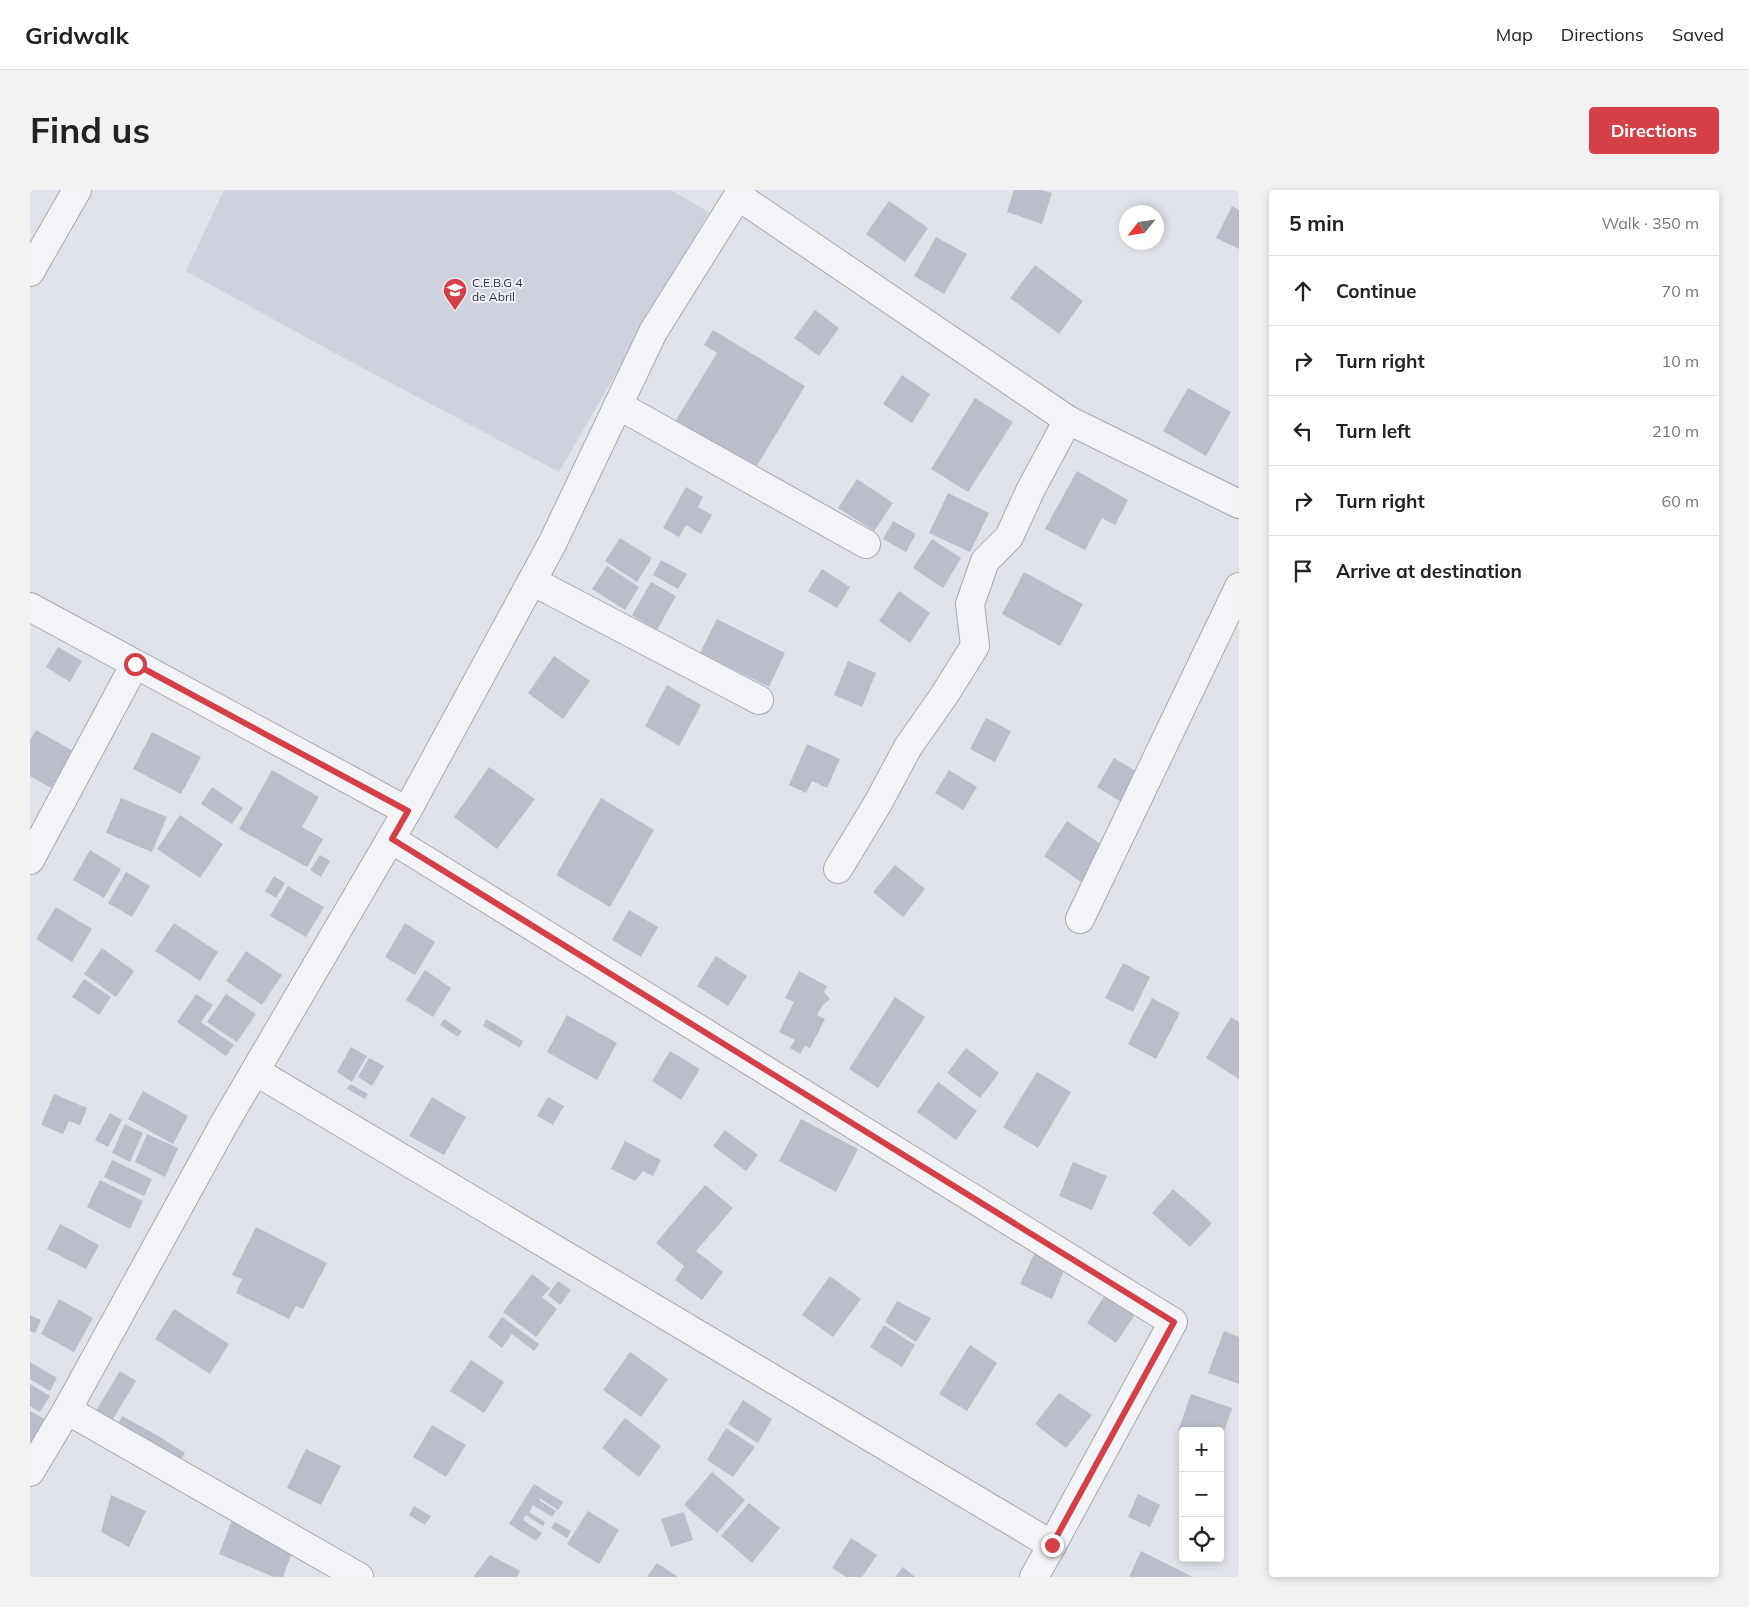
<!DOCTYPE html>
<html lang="en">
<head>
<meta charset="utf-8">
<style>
  body { margin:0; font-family:Mulish,sans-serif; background:#f2f2f2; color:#222 }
  .controls { position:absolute; right:15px; bottom:15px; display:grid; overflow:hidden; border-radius:5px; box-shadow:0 2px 8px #0003 }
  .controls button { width:45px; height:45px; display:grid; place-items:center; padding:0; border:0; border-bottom:1px solid #e0e0e0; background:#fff; color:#222; font:25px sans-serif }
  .compass { position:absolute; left:1089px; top:15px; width:45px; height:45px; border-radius:50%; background:#fff; box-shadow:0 2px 8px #0003; rotate:240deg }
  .stop { position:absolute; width:15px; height:15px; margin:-11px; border:4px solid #d53f47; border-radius:50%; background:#fff }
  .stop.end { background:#d53f47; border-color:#fff; box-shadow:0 1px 5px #0008 }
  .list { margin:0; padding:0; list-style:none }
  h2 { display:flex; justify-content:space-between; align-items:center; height:65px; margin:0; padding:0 20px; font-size:21px }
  h2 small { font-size:16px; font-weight:400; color:#767676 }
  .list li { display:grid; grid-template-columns:32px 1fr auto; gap:15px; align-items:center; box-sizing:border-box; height:70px; padding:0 20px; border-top:1px solid #e0e0e0 }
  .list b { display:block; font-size:19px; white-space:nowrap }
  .list em { font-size:16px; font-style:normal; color:#767676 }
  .icon { flex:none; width:28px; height:28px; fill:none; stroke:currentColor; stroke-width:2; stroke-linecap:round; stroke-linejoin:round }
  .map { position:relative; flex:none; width:1209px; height:1387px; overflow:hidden; border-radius:5px }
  header { display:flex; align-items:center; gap:30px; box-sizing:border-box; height:70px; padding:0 25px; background:#fff; border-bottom:1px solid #e0e0e0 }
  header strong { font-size:24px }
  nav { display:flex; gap:28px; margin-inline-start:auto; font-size:18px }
  .intro { display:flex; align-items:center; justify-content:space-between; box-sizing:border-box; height:120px; padding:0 30px }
  h1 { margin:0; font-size:35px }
  .button { padding:12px 22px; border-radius:5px; background:#d53f47; color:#fff; font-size:18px; font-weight:700 }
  main { display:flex; gap:30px; padding:0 30px }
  aside { flex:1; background:#fff; border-radius:5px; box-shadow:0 2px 8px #0003 }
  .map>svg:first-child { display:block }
</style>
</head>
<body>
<header>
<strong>Gridwalk</strong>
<nav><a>Map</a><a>Directions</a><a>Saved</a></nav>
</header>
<div class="intro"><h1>Find us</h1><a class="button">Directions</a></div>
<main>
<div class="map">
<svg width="1209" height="1387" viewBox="0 0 1209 1387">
  <rect width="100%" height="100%" fill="#e0e3ea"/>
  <polygon fill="#ced2dc" points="194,0 640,0 679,22 529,282 299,160 156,81"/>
  <g fill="#babeca">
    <polygon points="984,0 1012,0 1022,3 1012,34 977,22"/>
    <polygon points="859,11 898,38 875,72 836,44"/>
    <polygon points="1202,16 1209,20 1209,59 1186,48"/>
    <polygon points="906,47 937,64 914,104 884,86"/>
    <polygon points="1005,75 1053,111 1029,144 980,108"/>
    <polygon points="785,120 809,138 789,166 764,148"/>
    <polygon points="683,140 775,196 725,279 646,230 687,163 674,155"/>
    <polygon points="872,185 900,204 882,233 853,214"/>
    <polygon points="1158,198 1201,222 1176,266 1133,241"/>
    <polygon points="945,208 983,232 938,302 901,279"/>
    <polygon points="1047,281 1098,310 1085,335 1072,328 1055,360 1015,339"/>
    <polygon points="827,289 863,313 844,341 808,318"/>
    <polygon points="656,297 673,307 668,317 682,325 671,344 656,335 649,347 633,338"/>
    <polygon points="918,303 959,323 940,362 899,343"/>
    <polygon points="863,331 886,344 876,362 853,349"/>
    <polygon points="590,348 622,368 607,392 575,371"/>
    <polygon points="902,349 931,368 913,398 883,378"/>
    <polygon points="631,370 657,384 648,399 623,385"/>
    <polygon points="577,376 609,397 595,420 562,399"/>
    <polygon points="792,379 820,397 807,418 778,401"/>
    <polygon points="994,382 1053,414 1030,456 972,424"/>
    <polygon points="621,392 646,406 627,440 602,425"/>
    <polygon points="869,401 900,423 880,453 849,431"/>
    <polygon points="687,429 755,463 739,497 670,463"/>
    <polygon points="28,457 52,471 40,492 16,477"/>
    <polygon points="524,466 560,491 533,529 498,503"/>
    <polygon points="818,471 846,483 832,517 804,505"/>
    <polygon points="637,495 671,515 649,556 615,536"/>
    <polygon points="956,528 981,541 965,572 940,559"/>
    <polygon points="6,540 43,561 21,598 0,586 0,550"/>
    <polygon points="122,542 171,567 151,604 103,579"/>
    <polygon points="777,554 810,569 797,598 782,591 776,603 759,595"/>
    <polygon points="1084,568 1110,584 1093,613 1067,597"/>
    <polygon points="459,577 505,609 467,659 424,627"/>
    <polygon points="242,580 289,607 272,637 293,649 277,677 209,639"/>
    <polygon points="919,580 947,597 933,620 905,603"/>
    <polygon points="182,597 213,618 202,634 171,614"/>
    <polygon points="91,608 137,627 122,662 76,643"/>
    <polygon points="571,608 624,640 580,717 526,685"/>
    <polygon points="150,625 193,654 170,688 127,659"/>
    <polygon points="1037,631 1075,657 1051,692 1014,666"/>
    <polygon points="60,660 91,679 74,708 43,690"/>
    <polygon points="290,665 300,671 291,687 280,680"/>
    <polygon points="865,675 895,699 873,727 843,702"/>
    <polygon points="96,682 120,696 102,727 78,713"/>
    <polygon points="244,686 255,693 246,708 235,701"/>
    <polygon points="258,696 294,717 276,747 240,726"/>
    <polygon points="26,717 62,739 42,772 6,749"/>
    <polygon points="599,720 628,737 611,767 582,750"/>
    <polygon points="144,733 188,762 170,791 125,761"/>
    <polygon points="375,733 405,752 385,785 355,767"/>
    <polygon points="72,758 104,781 86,807 54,784"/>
    <polygon points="216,761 252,785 232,815 196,791"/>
    <polygon points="686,766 717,786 698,816 667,796"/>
    <polygon points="1093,773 1120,787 1103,822 1075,808"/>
    <polygon points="395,780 421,798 403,827 376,810"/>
    <polygon points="769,781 797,796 794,802 800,809 793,815 787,825 795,829 780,858 775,856 770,864 760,858 765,850 749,842 764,812 755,808"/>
    <polygon points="54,789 81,807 69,825 42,807"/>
    <polygon points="166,804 183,815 171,832 204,855 196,866 147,832"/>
    <polygon points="196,804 226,824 207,852 177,832"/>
    <polygon points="865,807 895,827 848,898 819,879"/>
    <polygon points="1122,808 1150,823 1126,869 1098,854"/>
    <polygon points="537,825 587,853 567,890 517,862"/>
    <polygon points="1201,827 1209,832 1209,889 1176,868"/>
    <polygon points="414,829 432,841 428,847 410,835"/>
    <polygon points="456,829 493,851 490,858 453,836"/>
    <polygon points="321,857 337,866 322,892 307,882"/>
    <polygon points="936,858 969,883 950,908 917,883"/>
    <polygon points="640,861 670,879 651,910 622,891"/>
    <polygon points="339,868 354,876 342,896 328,887"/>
    <polygon points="1007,882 1041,902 1008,958 973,937"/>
    <polygon points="908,892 947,921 926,950 887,922"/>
    <polygon points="320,894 338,904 335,909 317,899"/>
    <polygon points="113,901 158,926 143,954 98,929"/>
    <polygon points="24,904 57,918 50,935 39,931 33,944 11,935"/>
    <polygon points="402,907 436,927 414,965 379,946"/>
    <polygon points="518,907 534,916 523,935 507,926"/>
    <polygon points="80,923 92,930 78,957 65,950"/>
    <polygon points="771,929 828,959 806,1002 749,971"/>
    <polygon points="95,934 113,943 100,972 82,963"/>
    <polygon points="695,940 728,965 716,981 683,956"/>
    <polygon points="117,944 148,958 135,987 105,972"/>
    <polygon points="595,951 631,970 623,986 613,981 605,991 581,979"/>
    <polygon points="82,970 122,989 114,1006 74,987"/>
    <polygon points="1043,972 1077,986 1062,1020 1029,1006"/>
    <polygon points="70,990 113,1011 100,1039 57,1017"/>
    <polygon points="675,995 703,1018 666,1061 693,1082 672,1110 645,1090 654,1076 626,1053"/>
    <polygon points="1143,999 1182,1033 1160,1057 1122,1023"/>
    <polygon points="30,1034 69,1055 56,1079 17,1059"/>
    <polygon points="226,1037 297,1073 273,1119 266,1116 259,1129 206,1103 212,1089 202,1085"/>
    <polygon points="1005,1062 1036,1076 1022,1109 990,1094"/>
    <polygon points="502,1084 520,1098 512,1107 527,1119 506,1147 473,1122"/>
    <polygon points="800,1086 831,1109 803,1147 772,1125"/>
    <polygon points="528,1091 541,1100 530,1115 518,1105"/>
    <polygon points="1077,1102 1107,1122 1086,1153 1057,1133"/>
    <polygon points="29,1109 63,1128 44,1162 11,1144"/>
    <polygon points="867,1111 901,1128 886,1152 855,1132"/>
    <polygon points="144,1119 199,1154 180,1184 125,1149"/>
    <polygon points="0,1125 11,1130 5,1143 0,1141"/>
    <polygon points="472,1127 509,1154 504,1161 482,1144 472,1158 458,1147"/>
    <polygon points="854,1135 885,1155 872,1177 840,1157"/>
    <polygon points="1194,1141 1209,1147 1209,1194 1178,1183"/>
    <polygon points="940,1155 967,1173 937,1221 909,1204"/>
    <polygon points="600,1162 638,1189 611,1227 573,1200"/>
    <polygon points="441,1170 474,1192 454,1223 420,1201"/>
    <polygon points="0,1172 27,1188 20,1201 0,1189"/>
    <polygon points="90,1181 106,1191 80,1234 64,1224"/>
    <polygon points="0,1194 20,1206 10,1222 0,1216"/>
    <polygon points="1029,1203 1062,1225 1036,1258 1005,1234"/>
    <polygon points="1161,1204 1202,1218 1191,1251 1190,1241 1153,1241 1153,1243 1148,1241"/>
    <polygon points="713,1210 742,1229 728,1253 698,1234"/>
    <polygon points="0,1221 15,1229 3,1252 0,1251"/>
    <polygon points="92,1226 125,1244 155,1263 147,1277 84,1242"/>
    <polygon points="595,1228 631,1256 609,1287 572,1258"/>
    <polygon points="402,1235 436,1255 416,1287 383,1267"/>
    <polygon points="696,1238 725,1257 703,1287 677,1270"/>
    <polygon points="276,1259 311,1276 291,1315 257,1298"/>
    <polygon points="682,1282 715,1310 687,1343 654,1315"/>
    <polygon points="504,1294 533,1312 528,1320 510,1308 509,1310 526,1321 522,1327 503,1315 499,1322 515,1332 513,1336 496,1325 493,1330 512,1343 506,1351 479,1334"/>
    <polygon points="1108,1304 1130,1315 1120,1337 1098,1327"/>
    <polygon points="81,1305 116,1321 99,1357 71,1342"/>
    <polygon points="719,1313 750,1338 722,1373 691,1346"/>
    <polygon points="384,1316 401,1326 395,1335 379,1325"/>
    <polygon points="558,1321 589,1340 569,1374 537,1354"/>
    <polygon points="654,1322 663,1350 641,1357 631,1329"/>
    <polygon points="202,1330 265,1355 253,1387 244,1387 189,1364"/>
    <polygon points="525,1332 541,1341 537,1348 521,1338"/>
    <polygon points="821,1348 847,1365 832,1387 816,1387 802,1378"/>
    <polygon points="1111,1361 1163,1387 1099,1387"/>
    <polygon points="460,1365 490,1381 487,1387 443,1387"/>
    <polygon points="627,1373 648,1387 617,1387"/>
    <polygon points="873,1377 885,1387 865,1387"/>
  </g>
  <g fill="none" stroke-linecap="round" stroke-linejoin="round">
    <defs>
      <g id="minor">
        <polyline points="0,82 47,0"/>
        <polyline points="588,215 836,354"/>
        <polyline points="502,391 729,510"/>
        <polyline points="0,417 377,621"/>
        <polyline points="0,670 105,474"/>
        <polyline points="808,679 848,613 878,557 915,504 945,456 940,414 955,371 979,347 1001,299 1038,230"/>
        <polyline points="1050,729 1209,397"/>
        <polyline points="225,881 1022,1355 1143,1132 361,649"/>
        <polyline points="37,1220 329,1387"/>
        <polyline points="0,1282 37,1220 194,934 377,621 522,354 623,142 708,6 1038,230 1209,314"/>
        <polyline points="1004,1387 1022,1355"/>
      </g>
    </defs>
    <use href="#minor" stroke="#a5a9b4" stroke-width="30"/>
    <use href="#minor" stroke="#f3f4f8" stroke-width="28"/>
  </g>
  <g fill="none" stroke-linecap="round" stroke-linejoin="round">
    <polyline stroke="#d53f47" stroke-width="6" points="105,474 378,621 362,649 1144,1132 1022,1355"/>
  </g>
  <defs>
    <symbol id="school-pin" viewBox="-11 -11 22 30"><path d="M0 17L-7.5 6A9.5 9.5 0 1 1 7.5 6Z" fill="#d53f47" stroke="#f0f2f7"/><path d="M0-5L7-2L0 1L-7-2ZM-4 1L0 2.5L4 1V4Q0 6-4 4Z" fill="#fff"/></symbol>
  </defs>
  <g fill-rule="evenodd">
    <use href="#school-pin" x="411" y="86" width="28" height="38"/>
  </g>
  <g text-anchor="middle" stroke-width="4" stroke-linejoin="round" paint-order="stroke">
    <g font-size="12" fill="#282f42" stroke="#f0f2f7" text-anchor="start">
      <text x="442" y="97">C.E.B.G 4<tspan x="442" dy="14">de Abril</tspan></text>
    </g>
  </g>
</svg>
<div class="controls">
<button>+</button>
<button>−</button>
<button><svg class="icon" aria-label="locate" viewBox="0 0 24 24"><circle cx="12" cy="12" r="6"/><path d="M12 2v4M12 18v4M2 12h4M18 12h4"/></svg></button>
</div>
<svg class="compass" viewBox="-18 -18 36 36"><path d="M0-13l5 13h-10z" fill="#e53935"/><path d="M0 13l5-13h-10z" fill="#767676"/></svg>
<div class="stop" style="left:105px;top:474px"></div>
<div class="stop end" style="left:1022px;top:1355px"></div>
</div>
<aside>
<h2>5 min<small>Walk · 350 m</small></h2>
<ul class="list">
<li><svg class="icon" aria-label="ahead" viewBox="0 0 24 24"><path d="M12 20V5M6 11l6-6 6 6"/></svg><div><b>Continue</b></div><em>70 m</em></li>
<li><svg class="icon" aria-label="right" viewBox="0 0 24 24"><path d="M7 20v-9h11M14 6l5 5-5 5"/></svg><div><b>Turn right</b></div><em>10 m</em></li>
<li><svg class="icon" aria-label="left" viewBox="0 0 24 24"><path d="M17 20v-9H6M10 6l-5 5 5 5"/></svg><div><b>Turn left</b></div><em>210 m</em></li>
<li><svg class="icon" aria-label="right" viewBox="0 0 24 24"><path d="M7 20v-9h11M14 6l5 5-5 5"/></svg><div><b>Turn right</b></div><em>60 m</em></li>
<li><svg class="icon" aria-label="arrive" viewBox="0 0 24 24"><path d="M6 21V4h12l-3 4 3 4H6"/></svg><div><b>Arrive at destination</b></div></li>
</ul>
</aside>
</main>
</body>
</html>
